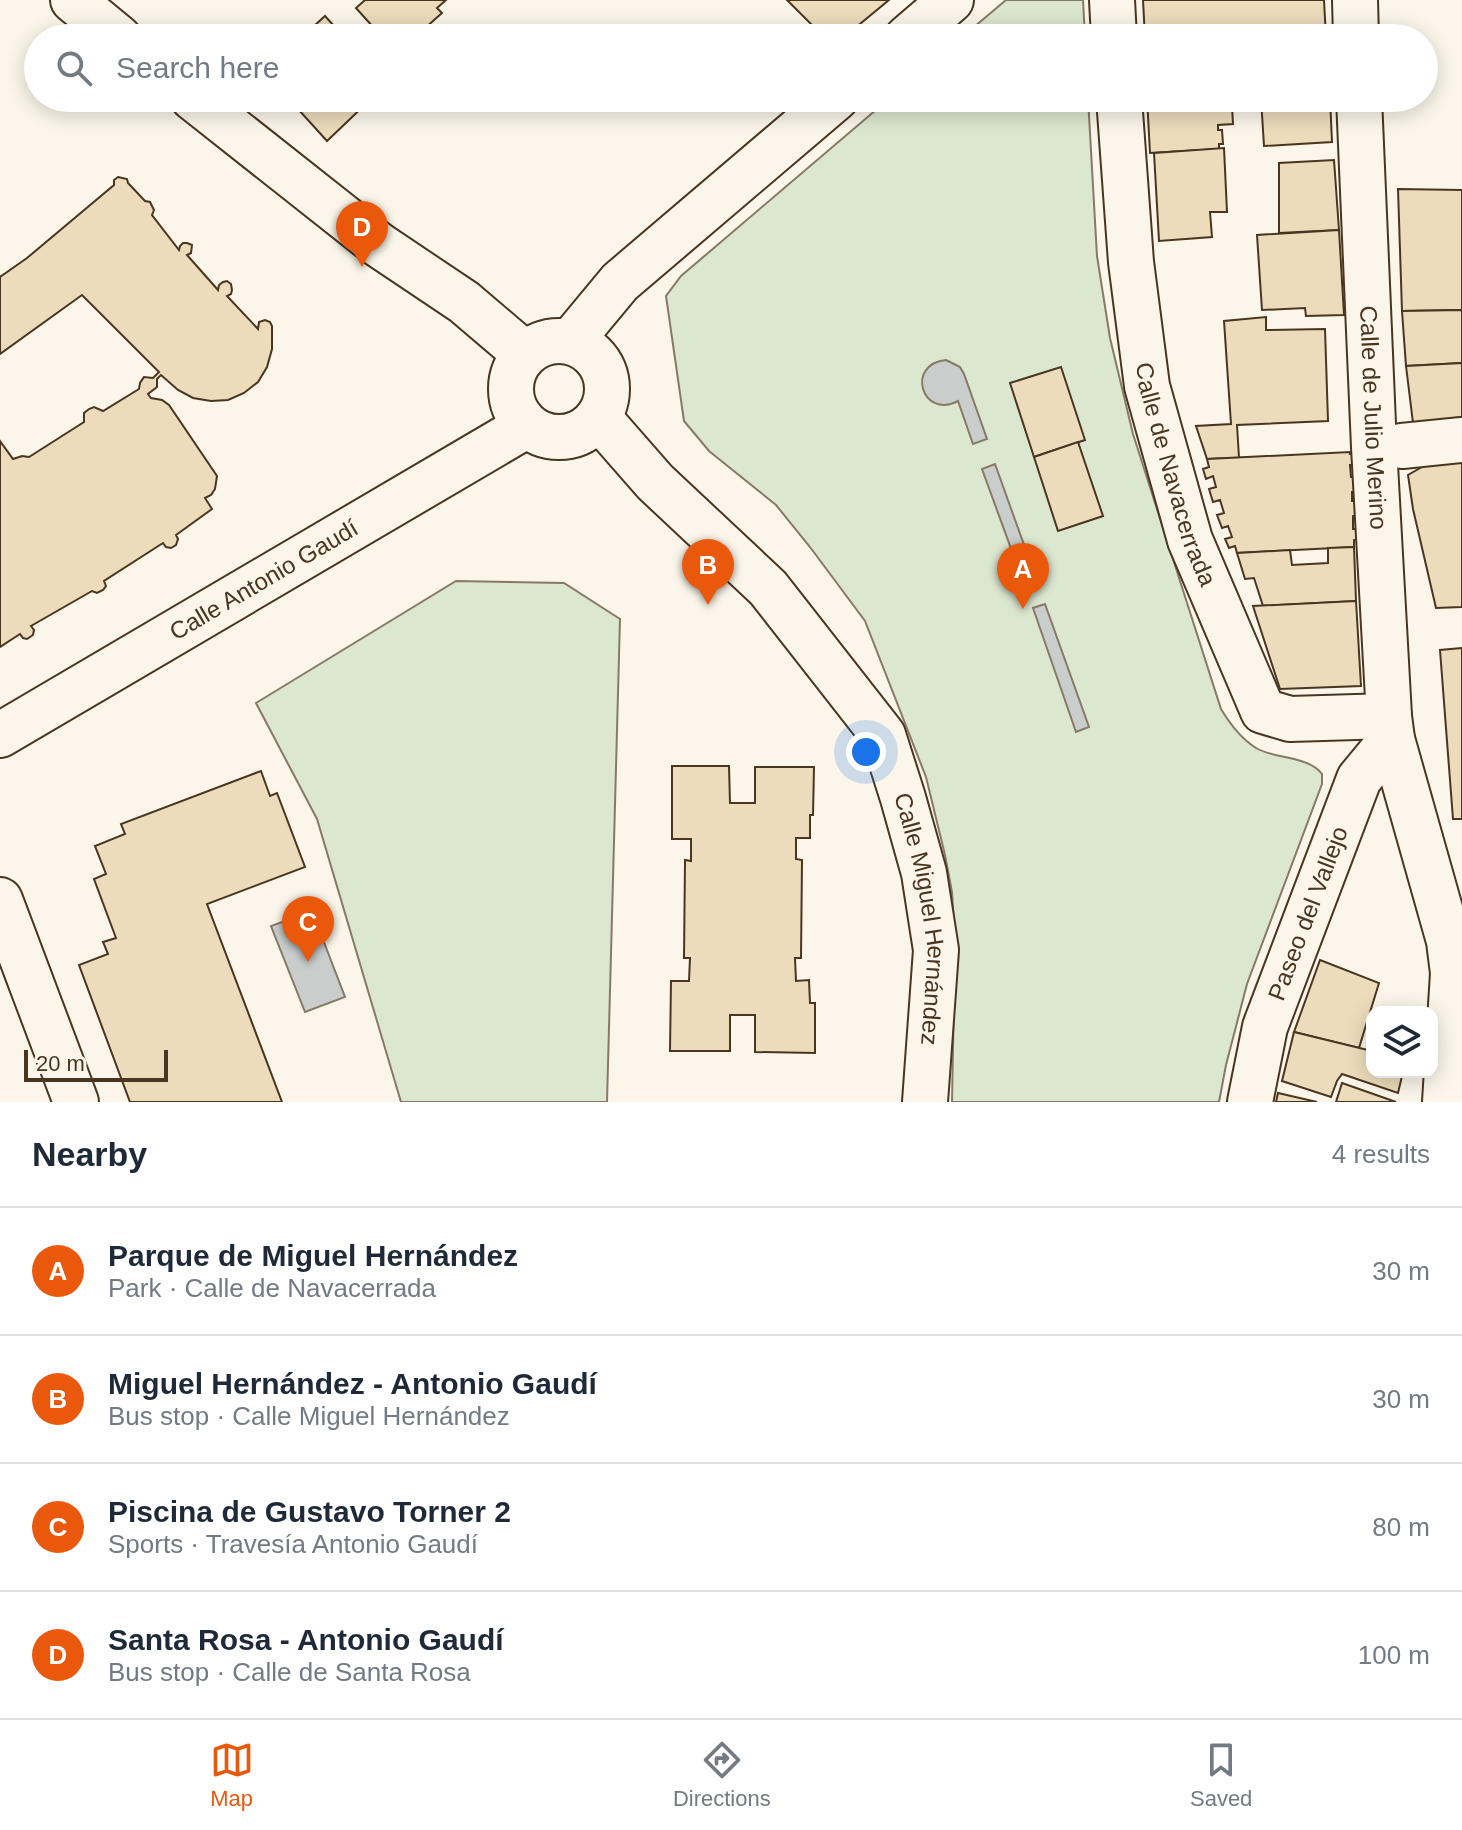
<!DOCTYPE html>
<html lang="en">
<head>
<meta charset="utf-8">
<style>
  body { margin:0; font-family:Helvetica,sans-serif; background:#f2f2f3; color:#1f2937 }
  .controls { position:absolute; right:24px; bottom:24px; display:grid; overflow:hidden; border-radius:16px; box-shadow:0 4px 20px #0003 }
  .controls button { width:72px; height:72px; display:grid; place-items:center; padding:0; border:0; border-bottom:2px solid #e0e1e3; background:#fff; color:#1f2937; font:40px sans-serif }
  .scale { position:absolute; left:24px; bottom:20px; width:144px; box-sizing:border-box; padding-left:8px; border:4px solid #4a3520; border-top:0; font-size:22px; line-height:28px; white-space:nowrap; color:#4a3520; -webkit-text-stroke:6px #fbf6e9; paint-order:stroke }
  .you { position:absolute; left:866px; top:752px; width:28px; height:28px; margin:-20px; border:6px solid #fff; border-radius:50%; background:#1a73e8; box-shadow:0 0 0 12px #1a73e833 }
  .badge { display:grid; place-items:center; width:52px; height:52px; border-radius:50%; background:#ea580c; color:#fff; font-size:26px; font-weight:700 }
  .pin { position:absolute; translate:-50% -66px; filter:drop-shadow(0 2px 4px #0008) }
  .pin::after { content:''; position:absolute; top:42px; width:28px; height:24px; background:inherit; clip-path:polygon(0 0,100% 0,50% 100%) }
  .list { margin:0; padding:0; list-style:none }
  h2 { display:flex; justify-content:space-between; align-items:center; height:104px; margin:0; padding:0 32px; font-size:34px }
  h2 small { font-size:26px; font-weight:400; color:#747a83 }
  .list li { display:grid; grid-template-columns:52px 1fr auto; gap:24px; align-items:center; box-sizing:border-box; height:128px; padding:0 32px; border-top:2px solid #e0e1e3 }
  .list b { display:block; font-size:30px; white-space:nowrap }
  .list p { margin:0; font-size:26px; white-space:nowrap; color:#747a83 }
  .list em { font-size:26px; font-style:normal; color:#747a83 }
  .icon { flex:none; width:44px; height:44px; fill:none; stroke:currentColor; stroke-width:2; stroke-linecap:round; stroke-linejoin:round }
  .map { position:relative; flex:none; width:1462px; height:1102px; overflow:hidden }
  .search { position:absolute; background:#fff; box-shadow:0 4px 20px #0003; left:24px; right:24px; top:24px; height:88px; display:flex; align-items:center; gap:20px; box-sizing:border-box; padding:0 28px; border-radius:44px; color:#747a83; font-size:30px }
  .sheet { height:616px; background:#fff }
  nav { display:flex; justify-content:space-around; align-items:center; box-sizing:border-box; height:112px; border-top:2px solid #e0e1e3; background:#fff; font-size:22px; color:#747a83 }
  nav a { display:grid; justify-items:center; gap:4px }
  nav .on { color:#ea580c }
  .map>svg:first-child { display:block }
</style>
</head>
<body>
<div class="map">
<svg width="1462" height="1102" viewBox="0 0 1462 1102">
  <rect width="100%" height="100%" fill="#fbf6e9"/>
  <g fill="#dce7d0" stroke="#887966" stroke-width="2">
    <polygon points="1006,0 1083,0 1085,38 961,38"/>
    <path d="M 890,98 L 1088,98 L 1097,256 L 1110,338 L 1133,434 L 1221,709 C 1230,724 1240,738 1256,748 C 1274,759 1309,756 1322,774 L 1322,784 L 1247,984 L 1226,1065 L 1219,1102 L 952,1102 L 955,940 L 952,892 L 945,855 L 926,777 L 865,621 L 810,547 L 776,505 L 709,451 L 684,421 L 666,296 L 681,276 Z"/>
    <polygon points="456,581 564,583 620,619 607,1102 401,1102 317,819 256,703"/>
  </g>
  <g fill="#c9cecd" stroke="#887966" stroke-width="2">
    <path d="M 946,360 L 960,367 L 964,374 L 987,439 L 973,444 L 958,401 C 922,420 905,364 946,360 Z"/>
    <polygon points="995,464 1037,581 1025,587 982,469"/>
    <polygon points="1045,604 1089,727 1076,732 1033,608"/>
    <polygon points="312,911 345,997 305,1012 271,926"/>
  </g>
  <g fill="#ecdcbc" stroke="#4a3520" stroke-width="2">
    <polygon points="365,0 446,0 437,8 442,13 414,38 383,38 356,8"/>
    <polygon points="787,0 889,0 843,38 825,38"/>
    <polygon points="1143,0 1324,0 1326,38 1145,38"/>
    <polygon points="325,16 345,38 301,38"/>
    <polygon points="288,98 372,98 327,141"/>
    <polygon points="1147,98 1216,98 1217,107 1232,106 1233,124 1218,125 1218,130 1222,130 1223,144 1219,144 1219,149 1150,153"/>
    <polygon points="1261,98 1330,98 1332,142 1264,146"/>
    <polygon points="1224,148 1227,212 1210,212 1212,237 1159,241 1154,153"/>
    <polygon points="1334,160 1339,230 1279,233 1279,163"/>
    <polygon points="118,177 127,179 128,183 145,201 150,202 154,210 152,215 179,250 180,246 183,243 187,243 192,245 191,253 187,255 218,290 219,285 223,282 227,281 231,284 232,290 231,294 227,296 258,329 259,322 265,320 270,322 272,326 272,349 267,367 258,382 244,393 228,400 211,401 193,398 178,390 161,375 157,379 157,387 148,394 151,398 162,400 169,405 217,476 215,489 211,495 205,498 212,509 176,535 178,539 176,545 171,548 166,547 163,543 104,581 106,586 103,590 97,593 92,591 31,626 34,630 33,635 27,639 23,638 20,634 0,647 0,441 13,459 22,456 29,457 84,422 84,413 89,409 94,407 103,411 139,389 140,383 144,377 153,378 159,372 82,295 0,354 0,277 27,258 114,185 114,180"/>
    <polygon points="1398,189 1462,190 1462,310 1402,311"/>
    <polygon points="1339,230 1344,315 1306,316 1305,308 1262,310 1257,235"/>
    <polygon points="1462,310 1462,363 1406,366 1402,311"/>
    <polygon points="1266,317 1266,330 1325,329 1328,421 1237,425 1239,458 1207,459 1196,426 1231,424 1224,321"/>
    <polygon points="1462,363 1462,429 1414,431 1406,366"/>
    <polygon points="1061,367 1085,440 1034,457 1010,383"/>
    <polygon points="1078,442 1103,516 1058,531 1034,457"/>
    <polygon points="1350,452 1350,454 1357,454 1358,465 1350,465 1351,477 1358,477 1359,492 1352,492 1352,501 1359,501 1360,515 1353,516 1353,529 1360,529 1361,539 1354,540 1354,547 1237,553 1235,546 1229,548 1225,539 1232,537 1228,526 1222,528 1217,515 1224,513 1220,500 1213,502 1209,489 1216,487 1213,476 1206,479 1203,469 1209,467 1207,459"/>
    <polygon points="1462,457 1462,607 1436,608 1413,509 1408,475 1436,459"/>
    <polygon points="1354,547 1356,601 1263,606 1254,578 1245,579 1237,553 1290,550 1292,565 1328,563 1328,548"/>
    <polygon points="1356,601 1361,686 1280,689 1253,606"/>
    <polygon points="1462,648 1462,819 1453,819 1440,650"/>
    <polygon points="672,766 729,766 730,803 755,803 755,767 814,767 813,815 810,815 810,838 796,838 796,859 802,860 801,958 795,958 796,981 809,980 810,1003 815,1003 815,1053 755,1052 755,1015 730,1015 730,1051 670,1051 671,981 689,981 690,958 684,958 685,860 691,861 691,839 672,839"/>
    <polygon points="261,771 270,796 277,793 305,867 207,904 282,1102 130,1102 79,965 108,954 103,942 116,938 94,879 106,874 95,846 125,834 121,824"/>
    <polygon points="1320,960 1379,983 1359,1048 1294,1032"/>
    <polygon points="1294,1032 1372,1051 1372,1072 1403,1072 1398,1093 1342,1074 1337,1081 1331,1097 1282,1081"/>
    <polygon points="1342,1083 1396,1102 1336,1102"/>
    <polygon points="1278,1093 1317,1102 1276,1102"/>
  </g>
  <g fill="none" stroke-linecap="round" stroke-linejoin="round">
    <defs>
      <g id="minor">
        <polyline points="73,0 119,38"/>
        <polyline points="1112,0 1114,38"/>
        <polyline points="1355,0 1356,38"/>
        <polyline points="907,38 951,0"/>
        <polyline points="193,98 379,245 464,302 525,354"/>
        <path id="s1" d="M 1119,98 L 1131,262 L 1147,386 L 1190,540 L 1263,711 L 1290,719 L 1389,716"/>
        <path id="s2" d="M 1359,98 L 1374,447 L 1389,716 L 1392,739 L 1449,941 L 1453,973 L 1445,1102"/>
        <circle cx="559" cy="389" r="48"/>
        <polyline points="571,341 620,282 836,98"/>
        <path id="s3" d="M 599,418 L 655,482 L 768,588 L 883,735 L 903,798 L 924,873 L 936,950 L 925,1102"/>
        <polyline points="1402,446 1462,440"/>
        <path id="s4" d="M 0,735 L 526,426"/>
        <polyline points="0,900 76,1102"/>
        <path id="s5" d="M 1250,1102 L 1265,1027 L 1359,779 L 1392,739"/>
      </g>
    </defs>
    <use href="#minor" stroke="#4a3520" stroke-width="48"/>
    <use href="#minor" stroke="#fbf6e9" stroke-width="44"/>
  </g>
  <g text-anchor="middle" stroke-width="6" stroke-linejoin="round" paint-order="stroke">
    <g font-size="24" fill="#4a3520" stroke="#fbf6e9">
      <text dy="8" stroke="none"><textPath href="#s2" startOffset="320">Calle de Julio Merino</textPath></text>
      <text dy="8" stroke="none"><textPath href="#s1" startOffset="382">Calle de Navacerrada</textPath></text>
      <text dy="8" stroke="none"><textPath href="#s4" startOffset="306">Calle Antonio Gaudí</textPath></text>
      <text dy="8" stroke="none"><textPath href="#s5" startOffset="198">Paseo del Vallejo</textPath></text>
      <text dy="8" stroke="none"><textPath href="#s3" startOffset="616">Calle Miguel Hernández</textPath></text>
    </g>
  </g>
</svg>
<div class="controls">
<button><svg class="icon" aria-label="layers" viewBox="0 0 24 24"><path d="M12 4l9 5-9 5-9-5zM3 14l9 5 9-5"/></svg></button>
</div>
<div class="scale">20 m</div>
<div class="you"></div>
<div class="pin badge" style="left:1023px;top:609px">A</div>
<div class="pin badge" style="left:708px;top:605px">B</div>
<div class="pin badge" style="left:308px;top:962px">C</div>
<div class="pin badge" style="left:362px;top:267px">D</div>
<div class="search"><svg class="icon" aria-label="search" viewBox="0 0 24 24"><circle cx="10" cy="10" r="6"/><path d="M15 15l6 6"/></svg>Search here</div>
</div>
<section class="sheet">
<h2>Nearby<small>4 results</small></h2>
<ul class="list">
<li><span class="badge">A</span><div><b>Parque de Miguel Hernández</b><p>Park · Calle de Navacerrada</p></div><em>30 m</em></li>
<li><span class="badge">B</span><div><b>Miguel Hernández - Antonio Gaudí</b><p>Bus stop · Calle Miguel Hernández</p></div><em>30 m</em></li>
<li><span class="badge">C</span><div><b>Piscina de Gustavo Torner 2</b><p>Sports · Travesía Antonio Gaudí</p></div><em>80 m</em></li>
<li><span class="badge">D</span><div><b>Santa Rosa - Antonio Gaudí</b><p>Bus stop · Calle de Santa Rosa</p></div><em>100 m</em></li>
</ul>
</section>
<nav>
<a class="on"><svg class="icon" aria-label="map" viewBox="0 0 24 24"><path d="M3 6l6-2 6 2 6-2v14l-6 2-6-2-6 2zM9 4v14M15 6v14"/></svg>Map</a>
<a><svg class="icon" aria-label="directions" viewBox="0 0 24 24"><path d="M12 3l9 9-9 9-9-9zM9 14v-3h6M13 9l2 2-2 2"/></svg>Directions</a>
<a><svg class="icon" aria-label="saved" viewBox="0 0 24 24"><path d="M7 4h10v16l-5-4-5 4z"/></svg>Saved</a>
</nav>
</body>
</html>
